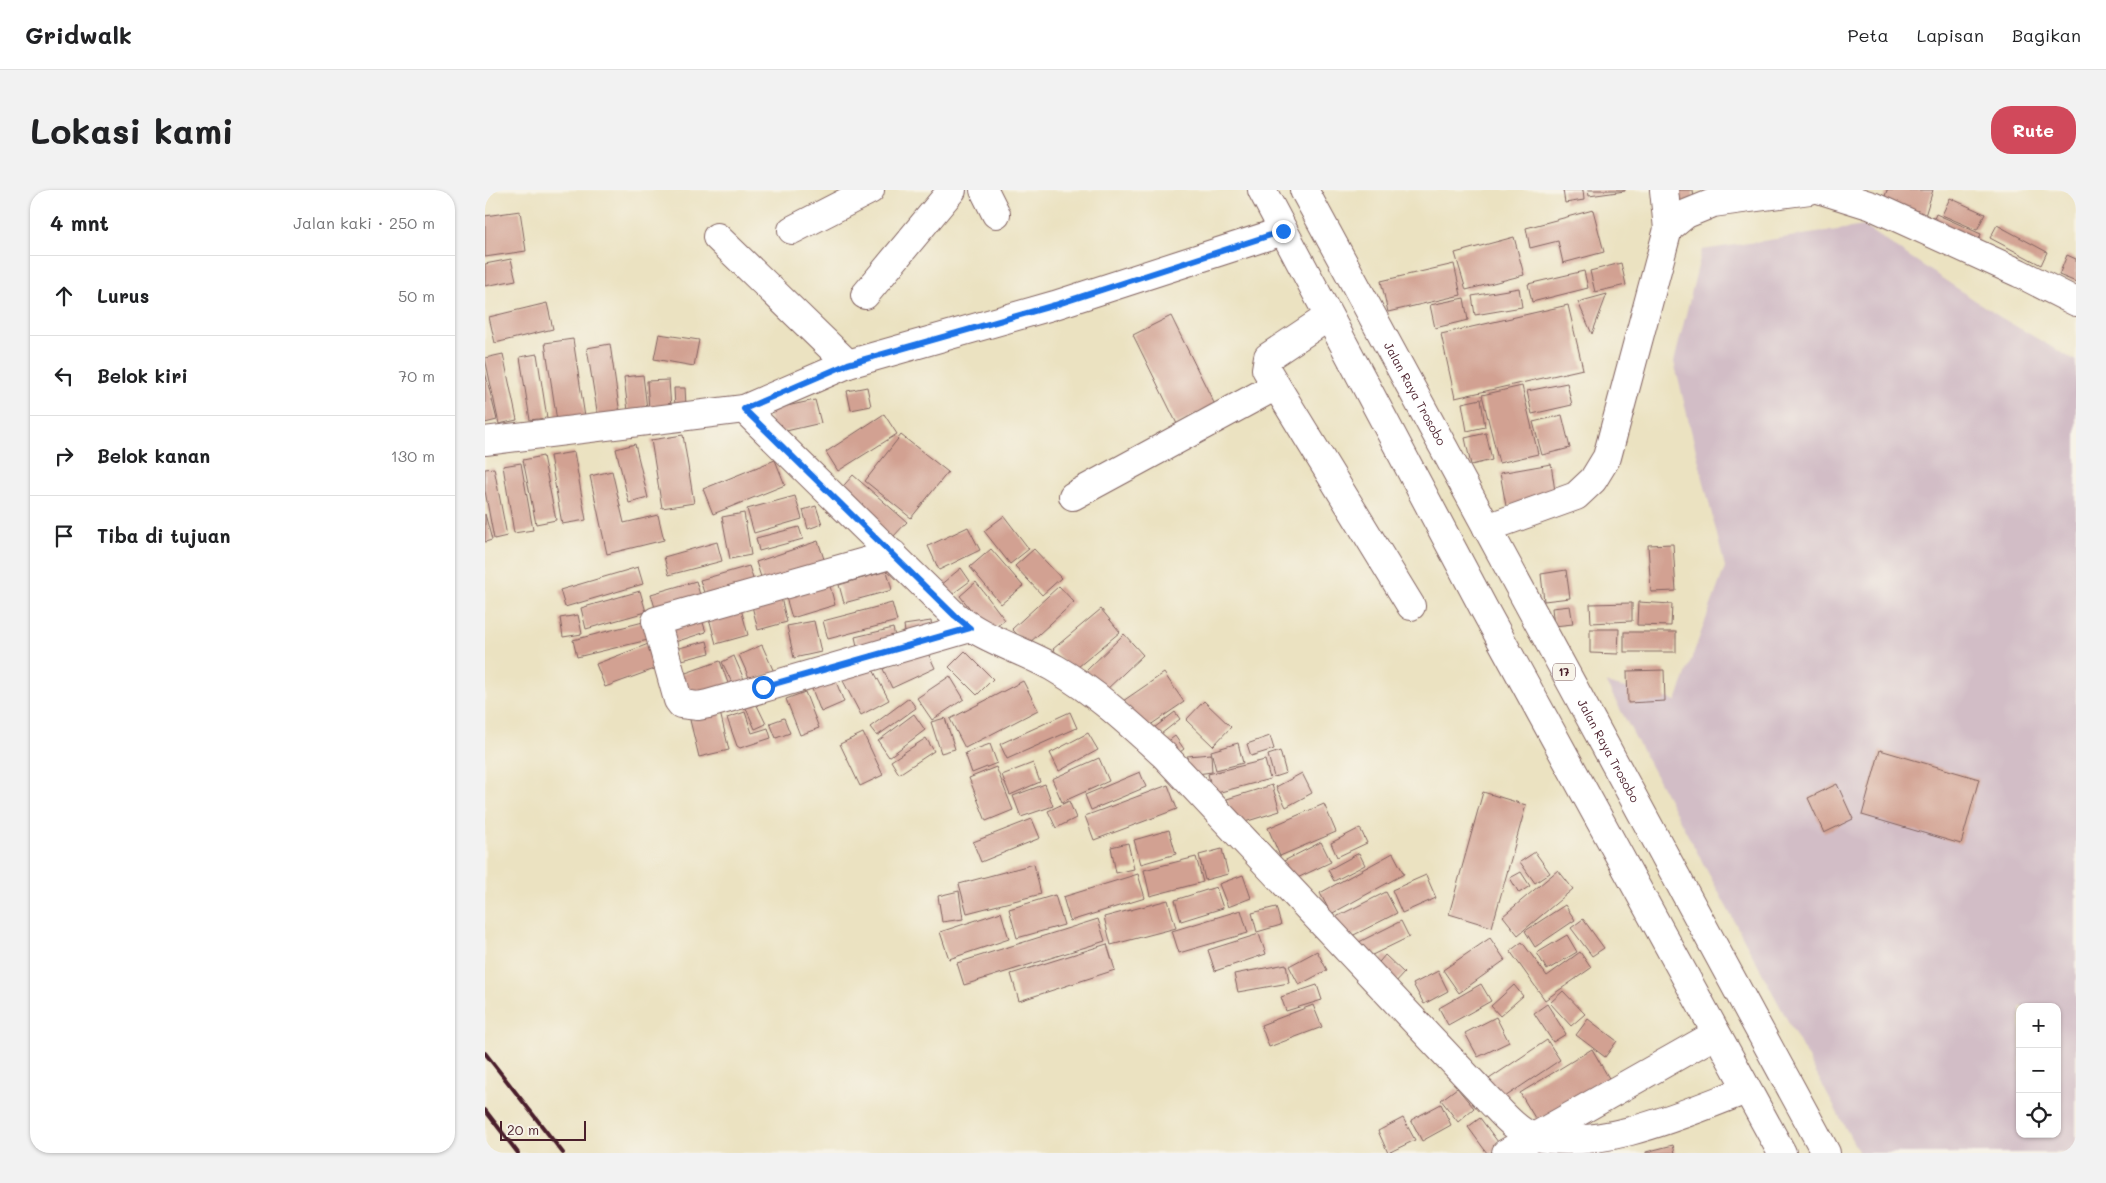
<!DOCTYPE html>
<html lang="id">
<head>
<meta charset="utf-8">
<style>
  body { margin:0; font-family:Mali,sans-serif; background:#f2f2f2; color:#202124 }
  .controls { position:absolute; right:15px; bottom:15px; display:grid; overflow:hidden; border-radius:10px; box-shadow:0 1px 4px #0004 }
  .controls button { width:45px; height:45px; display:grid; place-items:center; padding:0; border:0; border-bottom:1px solid #e0e0e0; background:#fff; color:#202124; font:25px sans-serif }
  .scale { position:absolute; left:15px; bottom:12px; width:86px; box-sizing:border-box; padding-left:5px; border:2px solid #4a1f2b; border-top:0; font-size:14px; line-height:18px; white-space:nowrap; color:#4a1f2b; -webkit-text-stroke:4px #f7f3e8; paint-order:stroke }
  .stop { position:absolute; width:15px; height:15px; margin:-11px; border:4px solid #1a73e8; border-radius:50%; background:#fff }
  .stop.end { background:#1a73e8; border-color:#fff; box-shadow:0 1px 5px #0008 }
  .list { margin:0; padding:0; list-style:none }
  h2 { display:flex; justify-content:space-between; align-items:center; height:65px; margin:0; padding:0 20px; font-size:21px }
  h2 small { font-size:16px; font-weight:400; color:#757577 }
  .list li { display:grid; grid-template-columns:32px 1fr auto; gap:15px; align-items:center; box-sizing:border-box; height:80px; padding:0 20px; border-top:1px solid #e0e0e0 }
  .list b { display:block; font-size:19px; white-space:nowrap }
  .list em { font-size:16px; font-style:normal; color:#757577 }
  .icon { flex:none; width:28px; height:28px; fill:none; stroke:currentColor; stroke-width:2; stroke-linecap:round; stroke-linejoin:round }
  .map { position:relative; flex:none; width:1591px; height:963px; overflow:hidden; border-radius:20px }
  header { display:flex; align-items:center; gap:30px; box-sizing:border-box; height:70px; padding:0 25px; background:#fff; border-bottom:1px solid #e0e0e0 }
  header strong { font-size:24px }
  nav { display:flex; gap:28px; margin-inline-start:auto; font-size:18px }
  .intro { display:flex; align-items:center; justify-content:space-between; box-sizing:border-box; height:120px; padding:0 30px }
  h1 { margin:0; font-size:35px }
  .button { padding:12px 22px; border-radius:20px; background:#d1495b; color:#fff; font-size:18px; font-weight:700 }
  main { display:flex; gap:30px; padding:0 30px }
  aside { flex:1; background:#fff; border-radius:20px; box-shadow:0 1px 4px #0004 }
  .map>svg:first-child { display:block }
</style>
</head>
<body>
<header>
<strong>Gridwalk</strong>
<nav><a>Peta</a><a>Lapisan</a><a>Bagikan</a></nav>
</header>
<div class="intro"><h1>Lokasi kami</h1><a class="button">Rute</a></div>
<main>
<aside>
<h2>4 mnt<small>Jalan kaki · 250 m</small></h2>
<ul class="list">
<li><svg class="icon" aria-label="ahead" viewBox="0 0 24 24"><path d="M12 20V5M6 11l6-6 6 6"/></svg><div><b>Lurus</b></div><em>50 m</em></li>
<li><svg class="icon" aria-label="left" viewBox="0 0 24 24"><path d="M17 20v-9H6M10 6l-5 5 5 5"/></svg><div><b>Belok kiri</b></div><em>70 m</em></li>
<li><svg class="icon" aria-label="right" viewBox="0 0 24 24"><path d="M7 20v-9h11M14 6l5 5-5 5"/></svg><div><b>Belok kanan</b></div><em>130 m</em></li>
<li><svg class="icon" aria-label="arrive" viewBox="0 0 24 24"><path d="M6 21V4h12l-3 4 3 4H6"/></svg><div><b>Tiba di tujuan</b></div></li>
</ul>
</aside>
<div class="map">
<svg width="1591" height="963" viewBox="0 0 1591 963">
  <rect width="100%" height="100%" fill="#f7f3e8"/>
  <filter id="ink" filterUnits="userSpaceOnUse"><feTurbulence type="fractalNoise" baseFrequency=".02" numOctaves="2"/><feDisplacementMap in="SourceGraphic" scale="10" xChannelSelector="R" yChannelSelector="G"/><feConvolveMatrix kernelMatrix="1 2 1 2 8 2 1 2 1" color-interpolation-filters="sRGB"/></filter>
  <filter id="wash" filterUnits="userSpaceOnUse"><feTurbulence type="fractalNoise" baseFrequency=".0096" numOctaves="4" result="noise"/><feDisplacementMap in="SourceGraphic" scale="20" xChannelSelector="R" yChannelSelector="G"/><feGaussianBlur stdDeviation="1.12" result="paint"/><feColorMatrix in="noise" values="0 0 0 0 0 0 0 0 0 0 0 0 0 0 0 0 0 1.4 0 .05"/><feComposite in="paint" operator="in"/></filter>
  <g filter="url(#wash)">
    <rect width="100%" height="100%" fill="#ebe2c1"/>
    <path fill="#d2bdc6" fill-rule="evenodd" d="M 1379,36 L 1515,127 L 1591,171 L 1591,963 L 1374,963 L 1121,493 L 1191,511 L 1240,377 L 1189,172 L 1217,60 ZM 1535,817 L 1572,817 L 1572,944 L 1535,944 Z"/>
    <g id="blocks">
      <g fill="#d2a192">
        <polygon points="1078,0 1098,0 1099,10 1080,13"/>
        <polygon points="1103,0 1140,0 1140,1 1104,6"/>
        <polygon points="1187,0 1208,0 1209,11 1188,13"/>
        <polygon points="1402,0 1448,0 1439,29 1397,16"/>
        <polygon points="1465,8 1500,24 1492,40 1457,25"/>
        <polygon points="1108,20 1119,62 1078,73 1073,51 1045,58 1041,38"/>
        <polygon points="35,21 41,61 0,67 0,26"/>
        <polygon points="1451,24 1496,44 1491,57 1446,36"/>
        <polygon points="1512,35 1562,62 1556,75 1505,48"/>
        <polygon points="1029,47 1039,85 981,100 970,63"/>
        <polygon points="1582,65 1591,69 1591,92 1574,85"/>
        <polygon points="26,69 31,90 0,96 0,74"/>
        <polygon points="1136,73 1141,95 1110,102 1105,81"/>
        <polygon points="969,74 976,105 903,122 896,91"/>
        <polygon points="1099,81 1103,98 1047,112 1043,94"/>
        <polygon points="1034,98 1037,117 990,125 987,106"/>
        <polygon points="1122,104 1107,144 1093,112"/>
        <polygon points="979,108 983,130 950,138 945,115"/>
        <polygon points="62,113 68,139 10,153 4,127"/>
        <polygon points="1083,115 1098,179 970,208 956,144"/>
        <polygon points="686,126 730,215 692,234 648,145"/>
        <polygon points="174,144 214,150 209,176 169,169"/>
        <polygon points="88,149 100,227 72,231 60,153"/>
        <polygon points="125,154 135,224 113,227 102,158"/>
        <polygon points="18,164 32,230 14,234 0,168"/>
        <polygon points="52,164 62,228 45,230 35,167"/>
        <polygon points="0,182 12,230 0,233"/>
        <polygon points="158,185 162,219 143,221 139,187"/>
        <polygon points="184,190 186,219 164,220 162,191"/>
        <polygon points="1082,193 1087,215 1047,224 1042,201"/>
        <polygon points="1037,196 1053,264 1014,273 997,205"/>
        <polygon points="382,197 386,216 366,220 362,201"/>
        <polygon points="189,198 200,198 201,216 190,217"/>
        <polygon points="996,209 1000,237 982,241 977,213"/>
        <polygon points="330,210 336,233 288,244 283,220"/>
        <polygon points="399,224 412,244 353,281 341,262"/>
        <polygon points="1077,225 1085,258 1057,265 1048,232"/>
        <polygon points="1001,243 1007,270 986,275 980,248"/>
        <polygon points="198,245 209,313 177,318 166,250"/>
        <polygon points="416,245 463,282 426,328 380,291"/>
        <polygon points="150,254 163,308 144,313 131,259"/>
        <polygon points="89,262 101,330 77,334 65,266"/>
        <polygon points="58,266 71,330 51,334 38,270"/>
        <polygon points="290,270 300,295 228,324 218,299"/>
        <polygon points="36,273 48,340 29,343 18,276"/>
        <polygon points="1066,274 1071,308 1021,316 1015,283"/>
        <polygon points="9,278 22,346 9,349 0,301 0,279"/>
        <polygon points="127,281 139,333 173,325 179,350 122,364 105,286"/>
        <polygon points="368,285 422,332 407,348 353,302"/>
        <polygon points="310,306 317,329 269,343 262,319"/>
        <polygon points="331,316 337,334 323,339 318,320"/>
        <polygon points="259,323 266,365 245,369 237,327"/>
        <polygon points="0,324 7,350 0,352"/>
        <polygon points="519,326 544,359 525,374 499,341"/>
        <polygon points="314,337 318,349 274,361 271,348"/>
        <polygon points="483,337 495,360 454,380 443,356"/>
        <polygon points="333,351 341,375 279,396 271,372"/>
        <polygon points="232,352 237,371 184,385 179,367"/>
        <polygon points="1188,354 1191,401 1166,402 1163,355"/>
        <polygon points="506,359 538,396 516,414 485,377"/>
        <polygon points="549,359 576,388 557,405 530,376"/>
        <polygon points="264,376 271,398 222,412 215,390"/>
        <polygon points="153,377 158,394 80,417 75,400"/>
        <polygon points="476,378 485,391 458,411 449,400"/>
        <polygon points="1081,380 1085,408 1059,411 1056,384"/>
        <polygon points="402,381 407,400 359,413 354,395"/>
        <polygon points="211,391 217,412 172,425 166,404"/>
        <polygon points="344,392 350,415 307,428 300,404"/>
        <polygon points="491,392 520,430 504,442 475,406"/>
        <polygon points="574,396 589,412 542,455 527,439"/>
        <polygon points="155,401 161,422 101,439 96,418"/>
        <polygon points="296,408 302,432 273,440 267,416"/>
        <polygon points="1153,412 1187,414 1186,436 1152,435"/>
        <polygon points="407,413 412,431 343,449 338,431"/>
        <polygon points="1147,413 1147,431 1106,433 1105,414"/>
        <polygon points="1085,416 1088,434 1069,436 1067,418"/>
        <polygon points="256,419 263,445 231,454 224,428"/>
        <polygon points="616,419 635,442 587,482 568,459"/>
        <polygon points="93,425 97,444 78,447 75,428"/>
        <polygon points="217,430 221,442 187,453 183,441"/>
        <polygon points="162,431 167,449 92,467 88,450"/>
        <polygon points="329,431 336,462 309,468 302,436"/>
        <polygon points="446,431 448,445 421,450 419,435"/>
        <polygon points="408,438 411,451 373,460 370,447"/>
        <polygon points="1105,439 1134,439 1133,464 1105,463"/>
        <rect x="1139" y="442" width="52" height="20"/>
        <polygon points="639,444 658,465 620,501 601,481"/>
        <polygon points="222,451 225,463 193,471 190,459"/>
        <polygon points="166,453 175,477 120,497 111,474"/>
        <polygon points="277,455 289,482 266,492 254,465"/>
        <polygon points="441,459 450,478 407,498 398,479"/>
        <polygon points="480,461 508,489 492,505 464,477"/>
        <polygon points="249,466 261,494 250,499 237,472"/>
        <polygon points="235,471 244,496 203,511 195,485"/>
        <polygon points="385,474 404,510 376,525 357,489"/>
        <polygon points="1179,480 1180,511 1143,513 1142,481"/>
        <polygon points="679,483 699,512 658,540 638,511"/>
        <polygon points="465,486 479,509 447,530 432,508"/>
        <polygon points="350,489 359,512 336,522 327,499"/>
        <polygon points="538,491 553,520 480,558 465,529"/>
        <polygon points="320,502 334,538 315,545 301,509"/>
        <polygon points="424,508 431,518 392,546 385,537"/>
        <polygon points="269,509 281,534 270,539 259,514"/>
        <polygon points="719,511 746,537 728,556 701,530"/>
        <polygon points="235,522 244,560 214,567 205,530"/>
        <polygon points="260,522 267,543 283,538 286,548 255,558 252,556 242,528"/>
        <polygon points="585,522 592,538 522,569 515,554"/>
        <polygon points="690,522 695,529 667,551 661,544"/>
        <polygon points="429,524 440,540 404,567 393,551"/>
        <polygon points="299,528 305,543 291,548 285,533"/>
        <polygon points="460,528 470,559 456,563 446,532"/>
        <polygon points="378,543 398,585 375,596 355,554"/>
        <polygon points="603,543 613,560 574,581 565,563"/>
        <polygon points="690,546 699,559 686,569 677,556"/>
        <polygon points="785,546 789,559 766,566 762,554"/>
        <polygon points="441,548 449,561 414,584 406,571"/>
        <polygon points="753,553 758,573 731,580 726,561"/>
        <polygon points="505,554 512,573 487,583 480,563"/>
        <polygon points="1395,560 1494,589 1476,654 1377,625"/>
        <polygon points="795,561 801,583 789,587 783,565"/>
        <polygon points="726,564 727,582 704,585 702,566"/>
        <polygon points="614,568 624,591 577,612 567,589"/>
        <polygon points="780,570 785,589 728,604 723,584"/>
        <polygon points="548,573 555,592 525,605 517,585"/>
        <polygon points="511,577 528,620 501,631 484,588"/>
        <polygon points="655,582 661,597 606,620 600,605"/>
        <polygon points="817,583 827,603 801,617 791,597"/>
        <polygon points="560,594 568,616 536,627 528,606"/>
        <polygon points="1352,594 1368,629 1339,643 1323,608"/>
        <polygon points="683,595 692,619 609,650 600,626"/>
        <polygon points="787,595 795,621 750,635 742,609"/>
        <polygon points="998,602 1041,615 1007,737 964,724"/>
        <polygon points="584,611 591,628 571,638 563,621"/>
        <polygon points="839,614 851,642 795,666 783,638"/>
        <polygon points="547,629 555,648 496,672 488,652"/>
        <polygon points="875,638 882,653 852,667 846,653"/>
        <polygon points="684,640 691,664 656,674 649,650"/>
        <polygon points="836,652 846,672 806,691 797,672"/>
        <polygon points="643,653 649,679 631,683 626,657"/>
        <polygon points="737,659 743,684 720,690 714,665"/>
        <polygon points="1050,662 1065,683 1050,693 1035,672"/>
        <polygon points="874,663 880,675 849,691 843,680"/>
        <polygon points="908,663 919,684 846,724 835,703"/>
        <polygon points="711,667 718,692 665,706 659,680"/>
        <polygon points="549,674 556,704 482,723 474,694"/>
        <polygon points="1073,680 1088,699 1033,745 1018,726"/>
        <polygon points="1036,682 1045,696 1034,703 1025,688"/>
        <polygon points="653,684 660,708 585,731 578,707"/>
        <polygon points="758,685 766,708 743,717 734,694"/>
        <polygon points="941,685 951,708 917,723 907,700"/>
        <polygon points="731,697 738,718 696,731 690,710"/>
        <polygon points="474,701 478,729 457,732 453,706"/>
        <polygon points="901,702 912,723 859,750 849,728"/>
        <polygon points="570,705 579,735 532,748 524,719"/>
        <polygon points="683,710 691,738 626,755 619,727"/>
        <polygon points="1080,715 1090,730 1050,757 1040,741"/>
        <polygon points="791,717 796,735 772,742 767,723"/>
        <polygon points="756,720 763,743 694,763 687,741"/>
        <polygon points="516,722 524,749 464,769 455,742"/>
        <polygon points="613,729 620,751 479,795 472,773"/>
        <polygon points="1098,729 1119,758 1107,766 1086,738"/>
        <polygon points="916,731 924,747 879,769 872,753"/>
        <polygon points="774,744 781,764 730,781 723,760"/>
        <polygon points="1082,745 1092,762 1062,780 1052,763"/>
        <polygon points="1005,748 1020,770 974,803 958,780"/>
        <polygon points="1037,752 1062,786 1095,762 1106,778 1060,810 1025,761"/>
        <polygon points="622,754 630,780 534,811 526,784"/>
        <polygon points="832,761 842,780 814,795 804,776"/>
        <polygon points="900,765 919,783 909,794 890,777"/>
        <polygon points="801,774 804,793 753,802 749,784"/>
        <polygon points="953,781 963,801 939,814 928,794"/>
        <polygon points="996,794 1006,811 963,835 954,818"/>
        <polygon points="832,795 837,810 801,821 796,807"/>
        <polygon points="1029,795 1038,806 1015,826 1006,816"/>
        <polygon points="1078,801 1100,824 1086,836 1065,813"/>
        <polygon points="1062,814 1081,844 1068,852 1049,823"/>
        <polygon points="828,815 837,837 784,857 776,835"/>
        <polygon points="1011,827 1024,852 993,867 980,843"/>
        <polygon points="1103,829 1132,851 1120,867 1091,845"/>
        <polygon points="1062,850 1075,870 1014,911 1001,891"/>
        <polygon points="1107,859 1125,890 1053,933 1035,903"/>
        <polygon points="972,898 989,918 973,932 956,910"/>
        <polygon points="956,914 966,935 937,951 926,930"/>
        <polygon points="918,928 930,950 903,963 893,941"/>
        <polygon points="995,928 1016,956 1006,963 1002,963 983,937"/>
        <polygon points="1188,955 1190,963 1161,963 1161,962"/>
      </g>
    </g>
  </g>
  <g filter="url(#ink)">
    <use href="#blocks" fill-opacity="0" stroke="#826360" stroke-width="1"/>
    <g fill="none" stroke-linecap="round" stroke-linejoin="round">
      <defs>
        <g id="minor">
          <polyline points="499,0 511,24"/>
          <polyline points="1179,0 1183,39"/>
          <polyline points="1336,0 1387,16 1534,83 1591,112"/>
          <polyline points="307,40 385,0"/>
          <polyline points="232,47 363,174"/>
          <polyline points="380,105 467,0"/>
          <polyline points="843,127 783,167 781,179 926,416"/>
          <path d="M 259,219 L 470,426 C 500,450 538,460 571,479 C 612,503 645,534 679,565 L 1005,911 C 1017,923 1030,939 1046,946 C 1112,963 1199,924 1261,900"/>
          <polyline points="0,251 259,219 363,174 570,115 798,41"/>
          <polyline points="588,306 791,196"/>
          <polyline points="1002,338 1091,306 1108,290 1122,267 1183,39 1201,24 1228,13 1325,0"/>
          <polyline points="408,364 171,431 193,510 196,514 213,516 223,514 485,438"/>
          <polyline points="1021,963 1231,844"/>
        </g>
        <g id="highway">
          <polyline points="777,0 998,417 1297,963"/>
          <path id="s1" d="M 819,0 L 1341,963"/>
        </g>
      </defs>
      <use href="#minor" stroke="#826360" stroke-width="30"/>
      <use href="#highway" stroke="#826360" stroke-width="30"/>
      <use href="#minor" stroke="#fff" stroke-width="28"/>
      <use href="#highway" stroke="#fff" stroke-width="28"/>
      <g stroke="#4a1f2b" stroke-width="4">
        <polyline points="0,863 78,963"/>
        <polyline points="0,920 33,963"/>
      </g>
    </g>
  </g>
  <g fill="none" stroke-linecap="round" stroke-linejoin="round" filter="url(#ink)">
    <polyline stroke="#1a73e8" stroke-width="6" points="278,497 485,438 470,426 259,219 363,174 570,115 798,41"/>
  </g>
  <g text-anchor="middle" stroke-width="4" stroke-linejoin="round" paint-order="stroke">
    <rect fill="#f7f3e8" stroke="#7e5f64" stroke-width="1" x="1068" y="473.5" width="22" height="17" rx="4"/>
    <g font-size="11" font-weight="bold" fill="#4a1f2b">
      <text x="1079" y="486">17</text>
    </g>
    <g font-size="12" fill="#4a1f2b" stroke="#f7f3e8">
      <text dy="4" stroke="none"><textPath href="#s1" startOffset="232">Jalan Raya Trosobo</textPath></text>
      <text dy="4" stroke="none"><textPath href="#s1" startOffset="638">Jalan Raya Trosobo</textPath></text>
    </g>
  </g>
</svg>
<div class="controls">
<button>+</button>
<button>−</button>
<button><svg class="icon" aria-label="locate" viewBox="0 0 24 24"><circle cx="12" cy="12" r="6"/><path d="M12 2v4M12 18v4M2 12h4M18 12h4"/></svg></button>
</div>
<div class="scale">20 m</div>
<div class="stop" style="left:278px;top:497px"></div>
<div class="stop end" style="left:798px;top:41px"></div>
</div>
</main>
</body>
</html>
